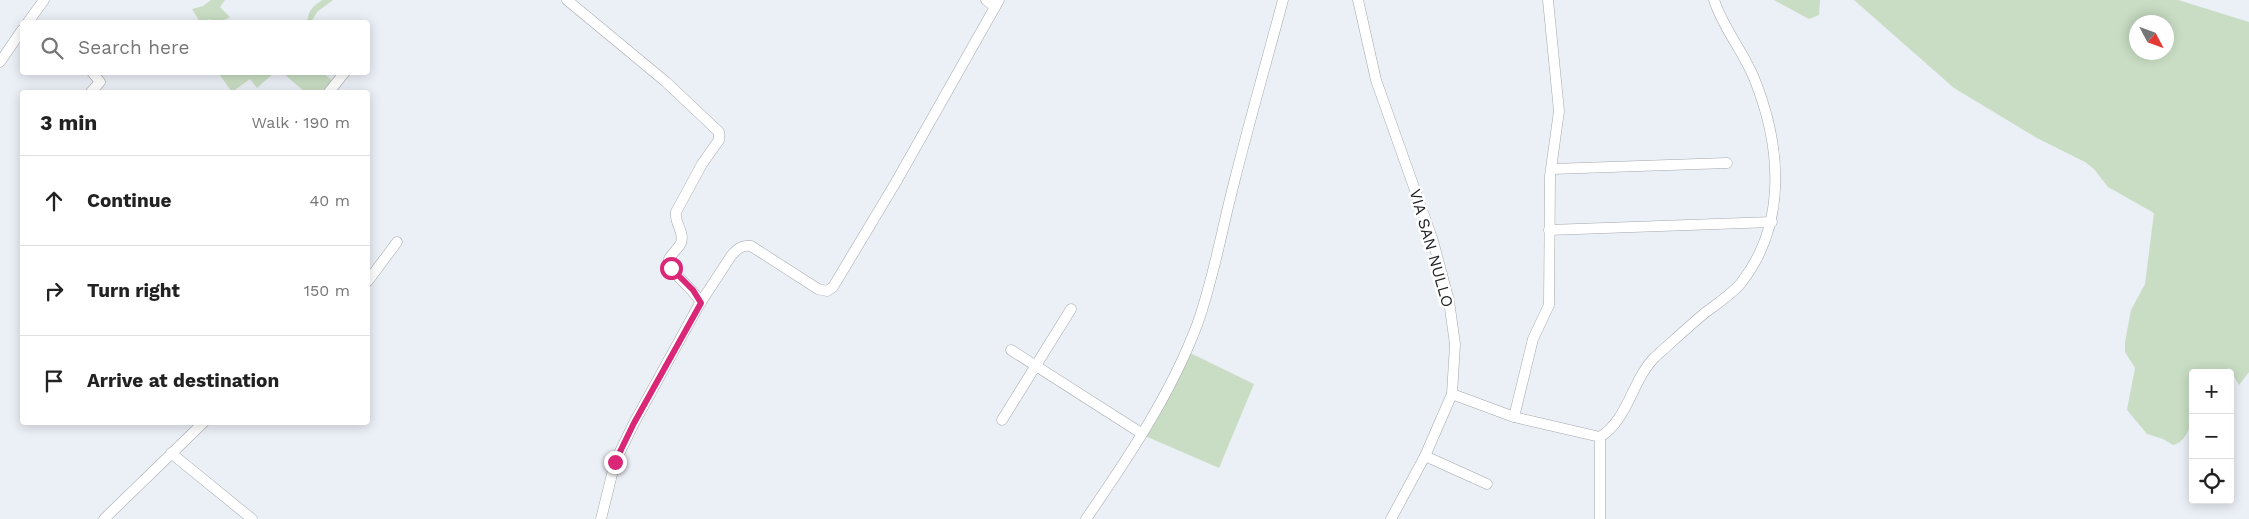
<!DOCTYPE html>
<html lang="en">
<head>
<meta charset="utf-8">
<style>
  body { margin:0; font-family:"Work Sans",sans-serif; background:#f6f6f6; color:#222 }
  .controls { position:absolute; right:15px; bottom:15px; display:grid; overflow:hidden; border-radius:5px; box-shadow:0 2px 12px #0003 }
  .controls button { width:45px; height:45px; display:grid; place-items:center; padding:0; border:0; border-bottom:1px solid #e0e0e0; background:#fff; color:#222; font:25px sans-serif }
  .compass { position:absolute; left:2129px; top:15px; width:45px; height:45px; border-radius:50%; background:#fff; box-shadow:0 2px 12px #0003; rotate:131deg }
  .stop { position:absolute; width:15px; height:15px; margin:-11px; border:4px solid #db2777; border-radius:50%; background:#fff }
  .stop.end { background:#db2777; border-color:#fff; box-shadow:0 1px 5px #0008 }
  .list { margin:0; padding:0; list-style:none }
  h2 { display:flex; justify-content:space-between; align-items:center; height:65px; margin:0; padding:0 20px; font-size:21px }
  h2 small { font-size:16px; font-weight:400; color:#767676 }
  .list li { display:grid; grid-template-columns:32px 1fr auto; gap:15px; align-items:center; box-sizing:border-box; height:90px; padding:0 20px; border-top:1px solid #e0e0e0 }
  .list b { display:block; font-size:19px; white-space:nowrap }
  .list em { font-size:16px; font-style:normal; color:#767676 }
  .icon { flex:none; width:28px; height:28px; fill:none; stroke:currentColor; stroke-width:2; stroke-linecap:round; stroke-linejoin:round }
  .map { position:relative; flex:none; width:2249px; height:519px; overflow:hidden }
  .search { position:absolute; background:#fff; box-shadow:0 2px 12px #0003; left:20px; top:20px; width:350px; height:55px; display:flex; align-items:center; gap:12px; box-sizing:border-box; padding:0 18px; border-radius:5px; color:#767676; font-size:19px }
  .panel { position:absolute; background:#fff; box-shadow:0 2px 12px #0003; left:20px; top:90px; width:350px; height:335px; border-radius:5px }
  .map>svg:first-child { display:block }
</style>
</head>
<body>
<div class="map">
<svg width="2249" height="519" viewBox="0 0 2249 519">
  <rect width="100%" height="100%" fill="#ebeff6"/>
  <g fill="#c8ddc3" fill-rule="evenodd">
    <polygon points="211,0 225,0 220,7 230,17 221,22 213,22 210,19 200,22 192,9 203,6"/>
    <path d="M 322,0 L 333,0 L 317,12 L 311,22 L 303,22 L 308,19 C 308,10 315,5 322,0 Z"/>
    <polygon points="1774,0 1820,0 1819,15 1809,19"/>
    <path d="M 1854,0 L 2178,0 L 2249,22 L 2249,372 L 2239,385 L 2229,368 L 2222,373 L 2193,373 C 2193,392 2198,439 2173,445 L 2163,439 L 2147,434 L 2127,410 L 2135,368 L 2125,352 L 2125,342 L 2131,310 L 2145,284 L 2154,213 L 2108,187 L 2094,169 L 2085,162 L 2037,138 L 1954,88 ZM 2136,22 L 2166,22 L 2166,52 L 2136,52 Z"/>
    <polygon points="222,72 274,72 274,73 257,88 250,79 232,92 219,74"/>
    <polygon points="283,73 323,73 334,82 326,92 305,92"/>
    <polygon points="1188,352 1254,384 1219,468 1143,435"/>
  </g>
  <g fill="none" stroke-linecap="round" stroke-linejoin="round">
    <defs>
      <g id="minor">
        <path d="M 567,0 L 666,82 L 719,132 L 719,140 L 702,164 L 676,212 C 674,223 685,232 681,243 C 678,249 672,253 669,259 C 669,274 694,288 701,303"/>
        <polyline points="986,0 995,7"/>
        <polyline points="1358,0 1376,80 1433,241 1449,301 1455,344 1452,394 1425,456 1391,519"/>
        <polyline points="28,22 44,0"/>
        <polyline points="0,62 22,30"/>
        <polyline points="91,92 100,82 92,72"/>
        <polyline points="329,92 345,72"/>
        <polyline points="1552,169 1727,163"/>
        <polyline points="1549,230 1772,222"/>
        <polyline points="368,281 397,242"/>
        <polyline points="1011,350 1141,433"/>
        <path d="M 1452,394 L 1514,417 L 1600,437 C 1628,420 1632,380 1655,357 C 1672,342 1689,326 1706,312 C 1718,303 1732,294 1741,283 C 1788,223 1781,145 1754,78 C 1743,51 1723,28 1714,0"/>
        <polyline points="1514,417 1533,339 1549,305 1550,176 1559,111 1548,0"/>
        <polyline points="1002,420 1071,309"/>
        <polyline points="1600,437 1600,519"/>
        <polyline points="171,453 252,519"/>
        <polyline points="1425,456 1487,484"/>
        <polyline points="104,519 204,422"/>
        <path d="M 601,519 L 615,462 L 634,423 L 699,305 L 731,256 C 737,249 741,245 751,246 L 818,289 L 827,291 L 833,287 L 896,182 L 999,0"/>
        <path d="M 1086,519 C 1128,458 1171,394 1197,325 C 1214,278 1222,228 1235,179 C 1250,119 1267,60 1283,0"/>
      </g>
    </defs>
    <use href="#minor" stroke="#a3a7ad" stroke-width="11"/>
    <use href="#minor" stroke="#fff" stroke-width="10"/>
  </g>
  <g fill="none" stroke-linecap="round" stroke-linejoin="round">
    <polyline stroke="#db2777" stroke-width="6" points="615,462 634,423 701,303 693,290 671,268"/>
  </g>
  <g text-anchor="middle" stroke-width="5" stroke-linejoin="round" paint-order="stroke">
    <g font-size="16" fill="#202124" stroke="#fff">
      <text transform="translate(1432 248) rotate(74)" y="6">VIA SAN NULLO</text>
    </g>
  </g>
</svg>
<div class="controls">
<button>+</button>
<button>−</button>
<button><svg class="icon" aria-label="locate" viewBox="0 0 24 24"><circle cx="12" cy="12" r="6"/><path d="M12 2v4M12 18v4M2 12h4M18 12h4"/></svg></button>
</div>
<svg class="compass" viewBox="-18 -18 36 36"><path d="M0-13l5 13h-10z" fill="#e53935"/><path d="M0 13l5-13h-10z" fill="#767676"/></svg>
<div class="stop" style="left:671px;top:268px"></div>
<div class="stop end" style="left:615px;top:462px"></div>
<div class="search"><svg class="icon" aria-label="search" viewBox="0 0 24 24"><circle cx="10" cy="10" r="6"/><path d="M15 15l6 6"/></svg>Search here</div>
<section class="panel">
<h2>3 min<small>Walk · 190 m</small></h2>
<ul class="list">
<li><svg class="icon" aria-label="ahead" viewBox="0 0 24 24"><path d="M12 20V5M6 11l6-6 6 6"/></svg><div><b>Continue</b></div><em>40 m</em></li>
<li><svg class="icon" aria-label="right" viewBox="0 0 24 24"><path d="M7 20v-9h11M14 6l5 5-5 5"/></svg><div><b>Turn right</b></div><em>150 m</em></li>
<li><svg class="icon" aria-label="arrive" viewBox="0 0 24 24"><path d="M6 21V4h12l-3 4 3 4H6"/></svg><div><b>Arrive at destination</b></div></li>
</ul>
</section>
</div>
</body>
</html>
